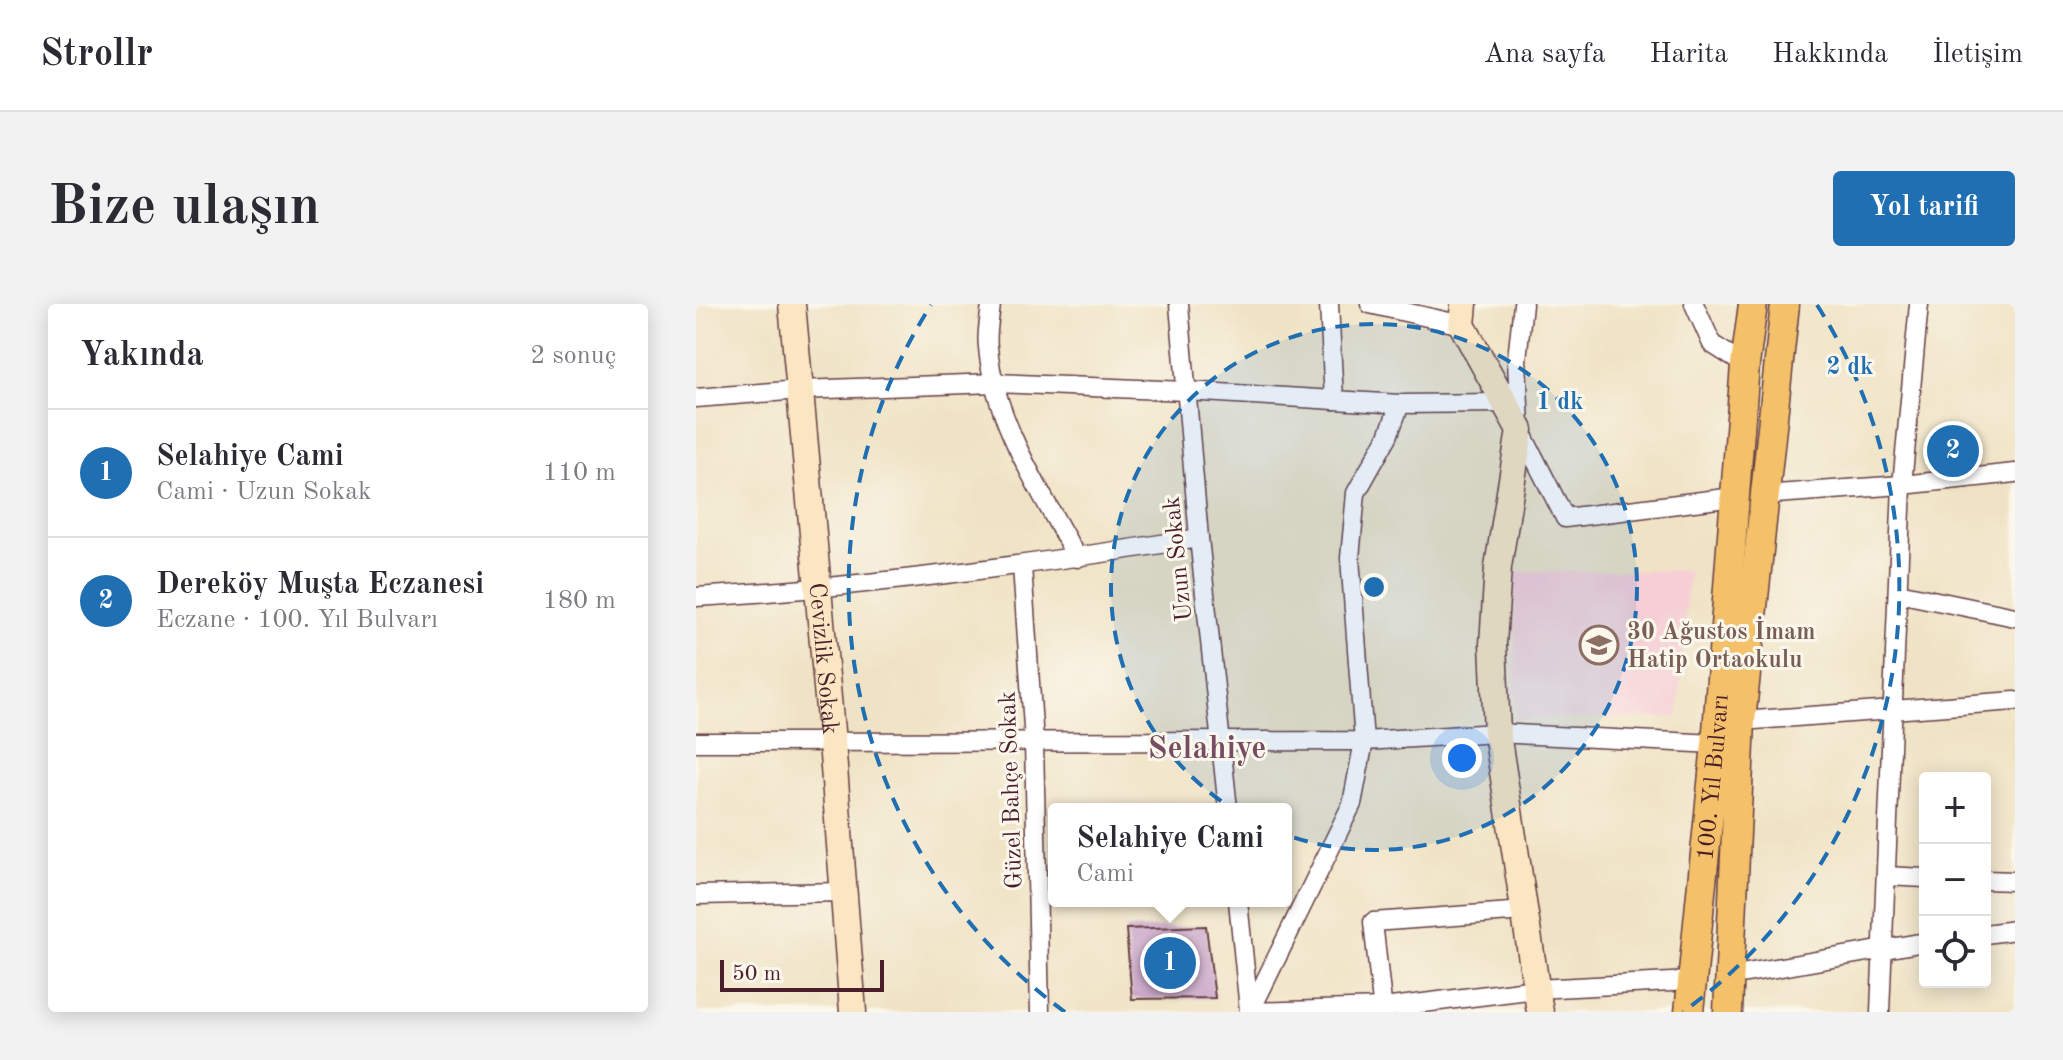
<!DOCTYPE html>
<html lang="tr">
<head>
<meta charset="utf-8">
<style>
  body { margin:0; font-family:"Old Standard TT",serif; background:#f2f2f3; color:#2b2b33 }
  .controls { position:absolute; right:24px; bottom:24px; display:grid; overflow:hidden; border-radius:8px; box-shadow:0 4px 20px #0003 }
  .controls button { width:72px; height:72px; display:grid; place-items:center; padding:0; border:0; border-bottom:2px solid #e1e1e2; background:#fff; color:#2b2b33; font:40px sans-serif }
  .scale { position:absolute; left:24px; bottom:20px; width:164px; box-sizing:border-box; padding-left:8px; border:4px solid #4a1f2b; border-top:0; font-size:22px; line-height:28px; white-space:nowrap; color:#4a1f2b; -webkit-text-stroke:6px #fbf7ec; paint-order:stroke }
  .you { position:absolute; left:766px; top:454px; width:28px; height:28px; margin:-20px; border:6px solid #fff; border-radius:50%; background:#1a73e8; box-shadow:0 0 0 12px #1a73e833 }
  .badge { display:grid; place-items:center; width:52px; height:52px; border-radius:50%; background:#1f6fb2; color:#fff; font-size:26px; font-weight:700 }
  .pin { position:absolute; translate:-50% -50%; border:4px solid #fff; box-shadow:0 2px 8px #0006 }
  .popup { position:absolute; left:352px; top:499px; width:244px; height:104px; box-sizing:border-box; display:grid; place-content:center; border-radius:8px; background:#fff; filter:drop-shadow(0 2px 6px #0005); font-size:26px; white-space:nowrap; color:#7c7c81 }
  .popup b { font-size:30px; color:#2b2b33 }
  .popup::after { content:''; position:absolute; left:50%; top:100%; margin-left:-16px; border:16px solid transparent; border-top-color:#fff }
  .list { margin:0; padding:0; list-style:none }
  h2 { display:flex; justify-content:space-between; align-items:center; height:104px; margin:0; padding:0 32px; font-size:34px }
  h2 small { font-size:26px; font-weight:400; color:#7c7c81 }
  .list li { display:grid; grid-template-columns:52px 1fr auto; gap:24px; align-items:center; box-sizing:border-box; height:128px; padding:0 32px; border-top:2px solid #e1e1e2 }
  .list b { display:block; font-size:30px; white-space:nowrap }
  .list p { margin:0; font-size:26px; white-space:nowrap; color:#7c7c81 }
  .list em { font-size:26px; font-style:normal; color:#7c7c81 }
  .icon { flex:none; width:44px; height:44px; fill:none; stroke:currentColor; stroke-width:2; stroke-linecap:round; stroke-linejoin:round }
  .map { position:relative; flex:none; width:1319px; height:708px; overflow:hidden; border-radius:8px }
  header { display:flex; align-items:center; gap:48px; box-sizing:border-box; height:112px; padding:0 40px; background:#fff; border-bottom:2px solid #e1e1e2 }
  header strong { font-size:38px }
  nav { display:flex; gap:44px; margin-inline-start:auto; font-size:28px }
  .intro { display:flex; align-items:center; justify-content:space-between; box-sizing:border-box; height:192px; padding:0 48px }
  h1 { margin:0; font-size:56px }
  .button { padding:20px 36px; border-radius:8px; background:#1f6fb2; color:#fff; font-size:28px; font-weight:700 }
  main { display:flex; gap:48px; padding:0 48px }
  aside { flex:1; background:#fff; border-radius:8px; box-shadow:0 4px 20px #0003 }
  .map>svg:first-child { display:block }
</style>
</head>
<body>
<header>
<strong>Strollr</strong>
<nav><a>Ana sayfa</a><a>Harita</a><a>Hakkında</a><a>İletişim</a></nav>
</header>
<div class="intro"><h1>Bize ulaşın</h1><a class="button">Yol tarifi</a></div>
<main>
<aside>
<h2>Yakında<small>2 sonuç</small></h2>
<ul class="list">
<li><span class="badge">1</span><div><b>Selahiye Cami</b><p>Cami · Uzun Sokak</p></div><em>110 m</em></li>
<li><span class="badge">2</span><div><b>Dereköy Muşta Eczanesi</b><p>Eczane · 100. Yıl Bulvarı</p></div><em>180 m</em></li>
</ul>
</aside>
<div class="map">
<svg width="1319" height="708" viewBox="0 0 1319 708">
  <rect width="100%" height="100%" fill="#fbf7ec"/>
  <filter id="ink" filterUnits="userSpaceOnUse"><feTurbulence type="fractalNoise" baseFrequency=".0125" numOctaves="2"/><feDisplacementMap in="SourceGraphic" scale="16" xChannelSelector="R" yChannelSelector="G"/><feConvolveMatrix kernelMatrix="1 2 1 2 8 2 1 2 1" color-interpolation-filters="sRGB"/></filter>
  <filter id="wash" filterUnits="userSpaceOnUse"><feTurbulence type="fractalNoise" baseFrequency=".006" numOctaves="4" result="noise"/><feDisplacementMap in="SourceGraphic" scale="32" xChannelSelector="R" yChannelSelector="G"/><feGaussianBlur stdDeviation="1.8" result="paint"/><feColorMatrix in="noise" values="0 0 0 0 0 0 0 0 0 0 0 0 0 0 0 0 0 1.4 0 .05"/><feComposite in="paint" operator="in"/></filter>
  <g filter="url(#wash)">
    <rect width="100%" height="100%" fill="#f0e3c5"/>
    <polygon fill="#f6cfd6" points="993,266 982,413 820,415 818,268"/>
    <g id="blocks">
      <polygon fill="#c7a2c7" points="510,622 519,694 436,695 430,625"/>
    </g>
  </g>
  <g filter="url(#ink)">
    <use href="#blocks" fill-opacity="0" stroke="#633c42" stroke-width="2"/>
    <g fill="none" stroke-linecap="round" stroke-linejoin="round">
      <defs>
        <g id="street">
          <path d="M 295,0 C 294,14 290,29 292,43 C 298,118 346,189 381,254"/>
          <polyline points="483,0 503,234 532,505"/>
          <polyline points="633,0 638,96"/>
          <polyline points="674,0 766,21"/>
          <polyline points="827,0 821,55 824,126 869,214 1038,193"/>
          <polyline points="998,0 1016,40 1049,61"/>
          <polyline points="0,94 104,86 299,79 490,87 704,100 807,99"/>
          <polyline points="1067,191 1206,181 1319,169"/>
          <polyline points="326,262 338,438 344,708"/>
          <polyline points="1202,289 1319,313"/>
          <path d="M 0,293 C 170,283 335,261 503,234"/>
          <polyline points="1045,417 1319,397"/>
          <polyline points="0,438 668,437 801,429 1020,440"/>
          <polyline points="1190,572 1229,574"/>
          <polyline points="1289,576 1319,577"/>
          <polyline points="0,591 148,588"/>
          <polyline points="542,597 553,706"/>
          <polyline points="1289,630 1319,626"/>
          <polyline points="1034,672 1229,638"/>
          <polyline points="554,708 656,500 668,437 654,254 660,189 692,132 704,100"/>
          <polyline points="554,708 687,704 840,685 995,677"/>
          <polyline points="687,708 677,618 829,607"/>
          <polyline points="1184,708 1206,181 1223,0"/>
        </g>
        <g id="secondary">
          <path id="s1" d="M 96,0 L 136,438 L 157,708"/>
          <polyline points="768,0 766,21 824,126 802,263 797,340 801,429 844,708"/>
        </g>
        <g id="primary">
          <path id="s2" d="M 993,708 L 1020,440 L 1049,61 L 1057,0"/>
          <polyline points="1032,708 1045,417 1089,0"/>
        </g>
      </defs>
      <use href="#street" stroke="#633c42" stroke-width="21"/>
      <use href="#secondary" stroke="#633c42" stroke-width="29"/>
      <use href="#primary" stroke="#633c42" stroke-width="31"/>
      <use href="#street" stroke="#fff" stroke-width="18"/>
      <use href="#secondary" stroke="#fbe6c3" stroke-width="26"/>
      <use href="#primary" stroke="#f4c16a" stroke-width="28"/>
    </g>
  </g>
  <circle cx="678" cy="283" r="263" fill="#1f6fb2" fill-opacity=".12"/>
  <g fill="none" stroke="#1f6fb2" stroke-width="4" stroke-dasharray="14 10">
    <circle cx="678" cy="283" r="263"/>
    <path d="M369 708A525 525 0 0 1 235 1M1121 1A525 525 0 0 1 987 708"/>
  </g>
  <defs>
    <symbol id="school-ring" viewBox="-11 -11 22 22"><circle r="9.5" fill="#fbf7ec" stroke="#8d6e63" stroke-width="1.5"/><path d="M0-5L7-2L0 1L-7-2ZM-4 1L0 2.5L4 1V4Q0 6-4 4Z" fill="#8d6e63"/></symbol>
  </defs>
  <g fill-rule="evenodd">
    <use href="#school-ring" x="881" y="319" width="44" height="44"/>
  </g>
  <g text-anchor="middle" stroke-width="6" stroke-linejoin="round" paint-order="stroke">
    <g font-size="24" fill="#4a1f2b" stroke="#fbf7ec">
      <text transform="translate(481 255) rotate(-96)" y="8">Uzun Sokak</text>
      <text dy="8" stroke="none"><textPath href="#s1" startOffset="356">Cevizlik Sokak</textPath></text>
      <text dy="8" stroke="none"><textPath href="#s2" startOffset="236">100. Yıl Bulvarı</textPath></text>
      <text transform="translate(314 486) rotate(-92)" y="8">Güzel Bahçe Sokak</text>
    </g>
    <g font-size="24" font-weight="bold" fill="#785e54" stroke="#fbf7ec" text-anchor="start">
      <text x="931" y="335">30 Ağustos İmam<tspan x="931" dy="28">Hatip Ortaokulu</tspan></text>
    </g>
    <g font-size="32" font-weight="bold" fill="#764d62" stroke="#fbf7ec">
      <text x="511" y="454">Selahiye</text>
    </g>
  </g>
  <circle cx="678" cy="283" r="12" fill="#1f6fb2" stroke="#fbf7ec" stroke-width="4"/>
  <g font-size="24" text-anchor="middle" font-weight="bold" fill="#1f6fb2" stroke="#fbf7ec" stroke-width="6" stroke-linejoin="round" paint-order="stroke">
    <text x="1154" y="70">2 dk</text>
    <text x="864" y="105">1 dk</text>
  </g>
</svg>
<div class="controls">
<button>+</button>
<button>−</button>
<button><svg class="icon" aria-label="locate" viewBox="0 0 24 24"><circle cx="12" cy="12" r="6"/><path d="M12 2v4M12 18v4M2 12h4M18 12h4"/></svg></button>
</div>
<div class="scale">50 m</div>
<div class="you"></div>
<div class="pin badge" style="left:474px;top:659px">1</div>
<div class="popup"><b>Selahiye Cami</b>Cami</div>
<div class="pin badge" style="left:1257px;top:147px">2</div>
</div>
</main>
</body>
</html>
